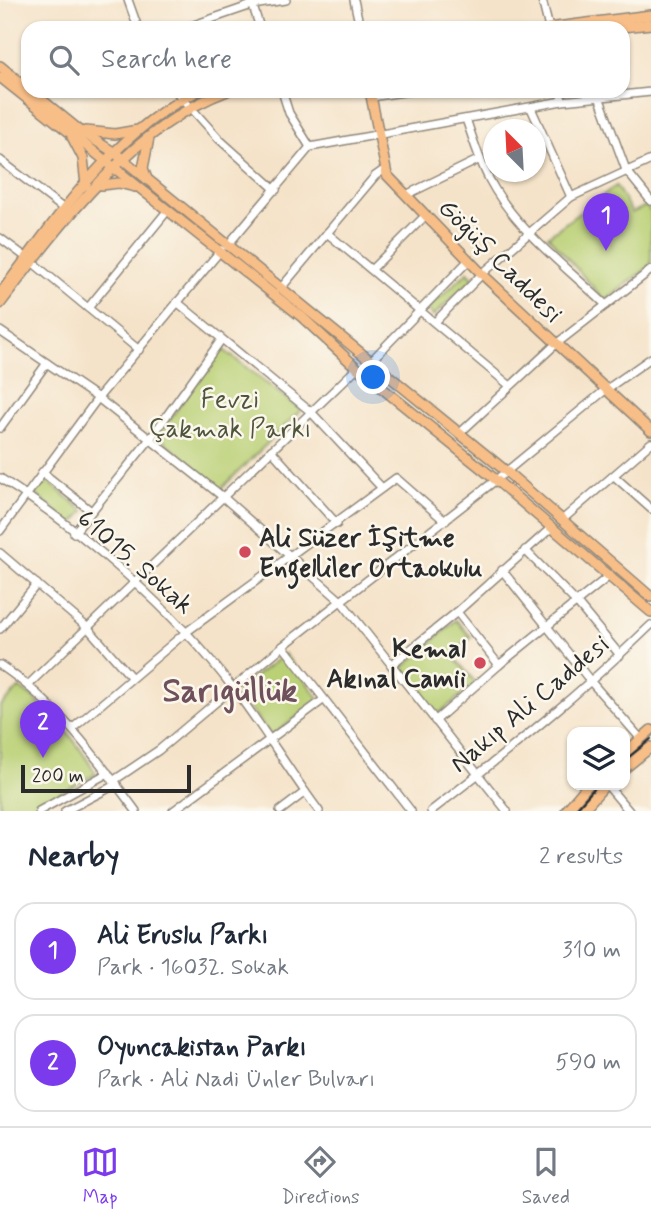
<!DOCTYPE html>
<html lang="en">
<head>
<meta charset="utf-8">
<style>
  body { margin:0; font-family:Mynerve,sans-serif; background:#f2f2f3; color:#1f2937 }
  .controls { position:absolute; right:21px; bottom:21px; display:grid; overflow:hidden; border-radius:14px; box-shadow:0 2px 5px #0004 }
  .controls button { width:63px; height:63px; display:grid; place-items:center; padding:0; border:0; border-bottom:2px solid #e0e1e3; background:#fff; color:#1f2937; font:35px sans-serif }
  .compass { position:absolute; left:483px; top:119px; width:63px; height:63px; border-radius:50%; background:#fff; box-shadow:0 2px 5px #0004; rotate:336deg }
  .scale { position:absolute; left:21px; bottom:18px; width:170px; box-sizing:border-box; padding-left:7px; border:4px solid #2b2b2b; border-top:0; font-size:19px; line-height:24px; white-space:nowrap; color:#2b2b2b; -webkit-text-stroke:5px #fbf7ec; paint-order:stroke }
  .you { position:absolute; left:374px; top:378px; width:24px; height:24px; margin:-18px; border:5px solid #fff; border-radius:50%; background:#1a73e8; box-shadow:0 0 0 10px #1a73e833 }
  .badge { display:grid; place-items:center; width:46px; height:46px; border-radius:50%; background:#7c3aed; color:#fff; font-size:23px; font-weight:700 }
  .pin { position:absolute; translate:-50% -58px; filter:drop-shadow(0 2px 4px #0008) }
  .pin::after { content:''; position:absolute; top:37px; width:24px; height:21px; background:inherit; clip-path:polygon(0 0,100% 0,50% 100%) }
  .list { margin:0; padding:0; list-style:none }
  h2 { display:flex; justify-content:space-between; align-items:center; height:91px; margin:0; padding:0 28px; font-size:30px }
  h2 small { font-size:23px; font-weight:400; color:#747a83 }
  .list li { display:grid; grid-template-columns:46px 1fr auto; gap:21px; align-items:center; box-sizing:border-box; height:98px; margin:0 14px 14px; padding:0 14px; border:2px solid #e0e1e3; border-radius:21px }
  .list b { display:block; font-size:26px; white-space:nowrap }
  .list p { margin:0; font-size:23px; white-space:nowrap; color:#747a83 }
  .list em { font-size:23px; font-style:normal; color:#747a83 }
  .icon { flex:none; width:38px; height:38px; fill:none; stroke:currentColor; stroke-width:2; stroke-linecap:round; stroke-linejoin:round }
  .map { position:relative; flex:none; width:651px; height:811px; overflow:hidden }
  .search { position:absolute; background:#fff; box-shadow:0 2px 5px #0004; left:21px; right:21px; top:21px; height:77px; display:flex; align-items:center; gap:18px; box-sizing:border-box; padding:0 24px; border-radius:21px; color:#747a83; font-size:26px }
  .sheet { height:315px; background:#fff }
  nav { display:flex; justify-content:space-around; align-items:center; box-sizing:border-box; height:98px; border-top:2px solid #e0e1e3; background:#fff; font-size:19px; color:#747a83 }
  nav a { display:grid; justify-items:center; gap:4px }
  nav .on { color:#7c3aed }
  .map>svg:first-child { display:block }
</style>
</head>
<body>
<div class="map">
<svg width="651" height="811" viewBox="0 0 651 811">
  <rect width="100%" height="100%" fill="#fbf7ec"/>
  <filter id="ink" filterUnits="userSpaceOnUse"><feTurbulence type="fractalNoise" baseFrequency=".0143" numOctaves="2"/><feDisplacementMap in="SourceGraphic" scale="14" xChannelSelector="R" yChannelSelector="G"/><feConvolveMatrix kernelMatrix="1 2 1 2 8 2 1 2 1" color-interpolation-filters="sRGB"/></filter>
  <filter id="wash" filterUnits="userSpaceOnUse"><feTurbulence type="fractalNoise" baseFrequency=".00686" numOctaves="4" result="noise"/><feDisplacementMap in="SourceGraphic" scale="28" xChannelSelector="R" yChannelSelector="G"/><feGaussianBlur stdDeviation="1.57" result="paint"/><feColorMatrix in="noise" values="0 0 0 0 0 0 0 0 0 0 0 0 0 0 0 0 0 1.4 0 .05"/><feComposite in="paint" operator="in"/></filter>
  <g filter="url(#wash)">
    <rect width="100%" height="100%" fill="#f5e3c9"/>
    <g fill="#bad074" stroke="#727e50" stroke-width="2">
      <polygon points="616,186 632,213 646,206 651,212 651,265 605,301 548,236"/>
      <polygon points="468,272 474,278 433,316 427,309"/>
      <polygon points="221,348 301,410 220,490 158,436"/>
      <polygon points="46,480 84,511 72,525 35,494"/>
      <polygon points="456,620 471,637 452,655 476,683 437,715 402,669"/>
      <polygon points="285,654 320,700 271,736 236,690"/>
      <path d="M 20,688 C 53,712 75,738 96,774 L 26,811 L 0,811 L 0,706 Z"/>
    </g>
  </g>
  <g filter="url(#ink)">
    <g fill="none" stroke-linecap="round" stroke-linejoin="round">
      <defs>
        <g id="minor">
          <polyline points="128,0 138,28"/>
          <polyline points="251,0 260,28"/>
          <polyline points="354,0 360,28"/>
          <polyline points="542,0 549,28"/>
          <polyline points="185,28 252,5 286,0"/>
          <polyline points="176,91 219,139 276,190"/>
          <polyline points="282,91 289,113 310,147"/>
          <polyline points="560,91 562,101"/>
          <polyline points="597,91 626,170 651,201"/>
          <polyline points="371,97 410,91"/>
          <polyline points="531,108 571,197"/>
          <path d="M 466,119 C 473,139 479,160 489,179 C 515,229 566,267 606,305"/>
          <polyline points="0,160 64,209"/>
          <polyline points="406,195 480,159"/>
          <polyline points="327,233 509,385"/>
          <polyline points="0,238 27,258"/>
          <polyline points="227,246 310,147 562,101 651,92"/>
          <polyline points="32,262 139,350"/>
          <polyline points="372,269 425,216"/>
          <polyline points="281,288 375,176 385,169"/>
          <polyline points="177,302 311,412 382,488"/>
          <polyline points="88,308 168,210"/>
          <polyline points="435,322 482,274 571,197 651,160"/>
          <polyline points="0,331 98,398 223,497 341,601 507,811"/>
          <polyline points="372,360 468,261"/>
          <polyline points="0,428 47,363"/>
          <polyline points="460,433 556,344 651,270"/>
          <polyline points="271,450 337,524"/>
          <polyline points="42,472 91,511"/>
          <polyline points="614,476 651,509"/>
          <path d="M 0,478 C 81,529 176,612 233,688 C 264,728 289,771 319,811"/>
          <polyline points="562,520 651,443"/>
          <polyline points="0,531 98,398 221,250"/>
          <polyline points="74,533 150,439 221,340"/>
          <polyline points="525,550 576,602 620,655"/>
          <polyline points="0,553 88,628 131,677"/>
          <polyline points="502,570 592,683 641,739"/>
          <polyline points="457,612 499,665"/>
          <polyline points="0,629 37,584"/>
          <polyline points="283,646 411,811"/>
          <path d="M 0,665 C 57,703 96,757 136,811"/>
          <polyline points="391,665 457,612 551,528"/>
          <polyline points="28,685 357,368"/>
          <polyline points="435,721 499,665 609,576"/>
          <polyline points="73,728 185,633 396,478 445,521"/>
          <polyline points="113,781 159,750 283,646 496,480 604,391 651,358"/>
          <polyline points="607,785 629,811"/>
          <polyline points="39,811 108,773"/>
          <polyline points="65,811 117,784"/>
          <polyline points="173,811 323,700"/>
          <polyline points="280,811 305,792"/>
          <path d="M 431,811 C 510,750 579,695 651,625"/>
        </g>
        <g id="major">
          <polyline points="548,28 651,15"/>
          <polyline points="613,28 651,24"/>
          <polyline points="0,66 28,89"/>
          <polyline points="0,77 302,317 357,368 496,480 651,612"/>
          <polyline points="31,91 79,130 115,153 507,472 651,597"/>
          <polyline points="370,91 387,175 482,274 651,431"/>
          <polyline points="86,131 115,134 138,130"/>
          <polyline points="72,137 83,158 86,185"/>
          <polyline points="147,179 143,168 149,138"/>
          <polyline points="101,185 119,183 135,187"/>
          <path d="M 0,294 C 56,220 112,133 198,91"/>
          <path d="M 0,304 C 58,227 134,125 227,91"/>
          <polyline points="625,753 651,730"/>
          <polyline points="625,768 651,747"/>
          <polyline points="566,811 588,785"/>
          <polyline points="582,811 605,785"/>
        </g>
      </defs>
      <use href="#minor" stroke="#90877a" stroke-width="10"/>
      <use href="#major" stroke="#90877a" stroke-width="12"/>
      <use href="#minor" stroke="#fff" stroke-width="7"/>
      <use href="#major" stroke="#f7be88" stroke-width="9"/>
      <g stroke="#2b2b2b" stroke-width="2">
        <polyline points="625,760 651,739"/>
        <polyline points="574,811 597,785"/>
      </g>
    </g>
  </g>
  <g fill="#d1495b" stroke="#fbf7ec" stroke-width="2.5">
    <circle cx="245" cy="552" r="7"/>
    <circle cx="480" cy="663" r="7"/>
  </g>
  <g text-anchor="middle" stroke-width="5" stroke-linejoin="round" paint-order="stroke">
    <g font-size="26" fill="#2b2b2b" stroke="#fbf7ec">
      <text transform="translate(501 260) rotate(45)" y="9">Göğüş Caddesi</text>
      <text transform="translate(136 561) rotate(41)" y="9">61015. Sokak</text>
      <text transform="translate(529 703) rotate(-40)" y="9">Nakıp Ali Caddesi</text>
    </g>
    <g font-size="26" fill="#4f543d" stroke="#fbf7ec">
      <text x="230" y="407">Fevzi<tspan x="230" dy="30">Çakmak Parkı</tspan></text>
    </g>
    <g font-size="26" font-weight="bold" fill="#2b2b2b" stroke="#fbf7ec" text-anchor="start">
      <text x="259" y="546">Ali Süzer İşitme<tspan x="259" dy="30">Engelliler Ortaokulu</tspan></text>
      <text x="466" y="657" text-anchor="end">Kemal<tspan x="466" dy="30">Akınal Camii</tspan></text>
    </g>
    <g font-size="33" font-weight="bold" fill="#6f515b" stroke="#fbf7ec">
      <text x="230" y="701">Sarıgüllük</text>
    </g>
  </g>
</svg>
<div class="controls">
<button><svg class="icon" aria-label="layers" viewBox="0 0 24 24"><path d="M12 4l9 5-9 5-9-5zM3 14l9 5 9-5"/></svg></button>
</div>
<svg class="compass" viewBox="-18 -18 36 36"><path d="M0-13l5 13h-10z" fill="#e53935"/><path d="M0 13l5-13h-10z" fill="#747a83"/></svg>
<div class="scale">200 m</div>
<div class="you"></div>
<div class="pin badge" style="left:606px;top:251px">1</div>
<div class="pin badge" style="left:43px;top:758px">2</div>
<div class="search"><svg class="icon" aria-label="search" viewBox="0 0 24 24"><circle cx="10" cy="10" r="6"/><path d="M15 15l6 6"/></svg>Search here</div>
</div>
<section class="sheet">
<h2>Nearby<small>2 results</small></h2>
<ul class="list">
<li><span class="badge">1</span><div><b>Ali Eruslu Parkı</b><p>Park · 16032. Sokak</p></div><em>310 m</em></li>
<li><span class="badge">2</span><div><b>Oyuncakistan Parkı</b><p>Park · Ali Nadi Ünler Bulvarı</p></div><em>590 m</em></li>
</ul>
</section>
<nav>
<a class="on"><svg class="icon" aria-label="map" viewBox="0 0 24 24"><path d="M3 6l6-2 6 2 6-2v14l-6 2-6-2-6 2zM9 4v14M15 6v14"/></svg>Map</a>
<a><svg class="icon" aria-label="directions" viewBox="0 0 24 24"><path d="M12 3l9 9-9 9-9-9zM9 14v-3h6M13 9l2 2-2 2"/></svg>Directions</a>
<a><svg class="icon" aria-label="saved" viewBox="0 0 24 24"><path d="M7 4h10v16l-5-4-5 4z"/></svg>Saved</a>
</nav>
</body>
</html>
